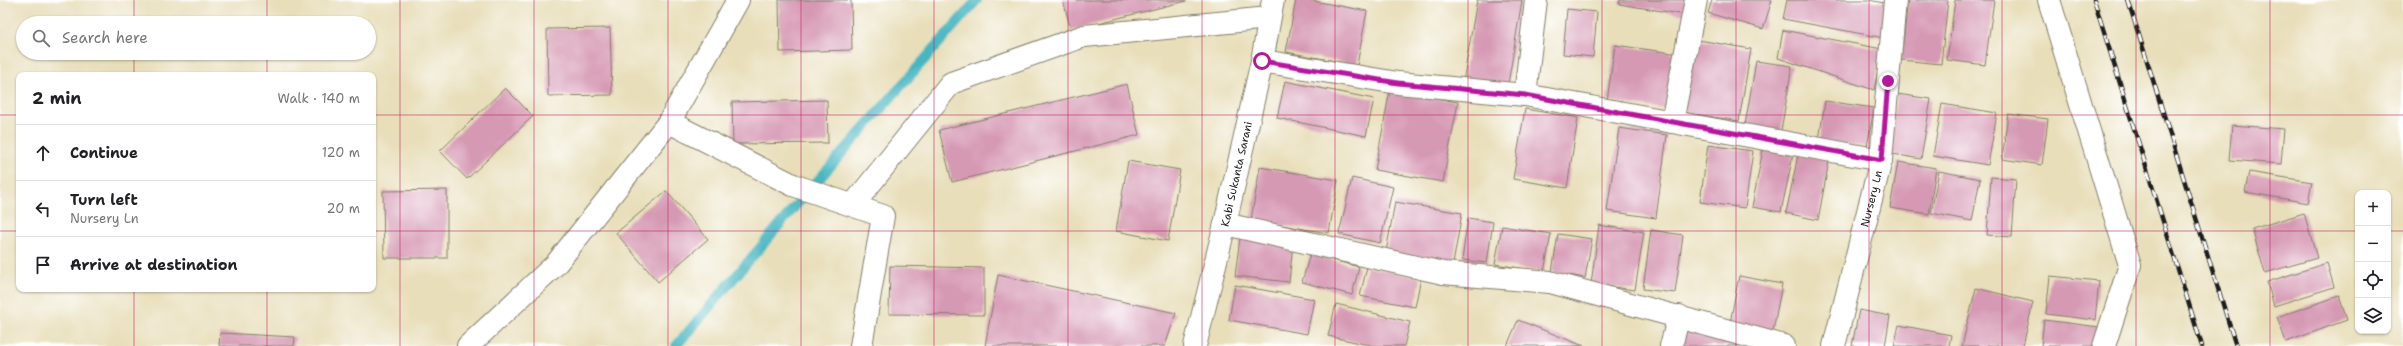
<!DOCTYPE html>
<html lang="en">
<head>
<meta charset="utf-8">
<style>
  body { margin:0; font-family:"Shantell Sans",sans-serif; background:#f6f6f6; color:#202124 }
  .controls { position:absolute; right:12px; bottom:12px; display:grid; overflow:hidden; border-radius:8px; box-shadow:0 1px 3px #0004 }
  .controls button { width:36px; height:36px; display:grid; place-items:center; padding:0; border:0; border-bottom:1px solid #e0e0e0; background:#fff; color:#202124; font:20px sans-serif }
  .stop { position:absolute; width:12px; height:12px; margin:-9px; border:3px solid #b5179e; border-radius:50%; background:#fff }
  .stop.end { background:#b5179e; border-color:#fff; box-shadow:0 1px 4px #0008 }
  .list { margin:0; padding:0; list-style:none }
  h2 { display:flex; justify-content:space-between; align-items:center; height:52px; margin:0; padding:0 16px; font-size:17px }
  h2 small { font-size:13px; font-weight:400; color:#757577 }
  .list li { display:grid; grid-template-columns:26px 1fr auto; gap:12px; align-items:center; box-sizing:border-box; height:56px; padding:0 16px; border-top:1px solid #e0e0e0 }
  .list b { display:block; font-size:15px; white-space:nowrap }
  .list p { margin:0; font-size:13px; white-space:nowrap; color:#757577 }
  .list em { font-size:13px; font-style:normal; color:#757577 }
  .icon { flex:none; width:22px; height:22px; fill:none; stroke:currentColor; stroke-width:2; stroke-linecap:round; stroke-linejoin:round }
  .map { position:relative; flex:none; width:2403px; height:346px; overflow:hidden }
  .search { position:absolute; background:#fff; box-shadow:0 1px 3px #0004; left:16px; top:16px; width:360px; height:44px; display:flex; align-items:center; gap:10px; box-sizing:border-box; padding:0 14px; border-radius:22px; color:#757577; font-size:15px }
  .panel { position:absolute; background:#fff; box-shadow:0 1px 3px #0004; left:16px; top:72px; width:360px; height:220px; border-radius:8px }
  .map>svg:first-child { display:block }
</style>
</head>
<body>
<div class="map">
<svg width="2403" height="346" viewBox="0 0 2403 346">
  <rect width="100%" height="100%" fill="#fff"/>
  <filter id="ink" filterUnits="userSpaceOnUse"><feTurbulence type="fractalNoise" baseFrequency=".025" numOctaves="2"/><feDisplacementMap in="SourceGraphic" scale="8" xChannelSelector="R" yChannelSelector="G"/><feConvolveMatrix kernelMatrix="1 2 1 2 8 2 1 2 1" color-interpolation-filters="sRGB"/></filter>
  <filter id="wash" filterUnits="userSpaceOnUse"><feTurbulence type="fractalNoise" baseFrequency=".012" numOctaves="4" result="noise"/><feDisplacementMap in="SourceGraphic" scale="16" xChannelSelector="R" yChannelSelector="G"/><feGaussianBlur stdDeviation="0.9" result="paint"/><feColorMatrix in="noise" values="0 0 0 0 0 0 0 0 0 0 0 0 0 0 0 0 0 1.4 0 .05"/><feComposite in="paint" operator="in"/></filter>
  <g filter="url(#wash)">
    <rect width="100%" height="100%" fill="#e8deb9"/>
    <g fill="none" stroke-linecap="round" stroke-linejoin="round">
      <polyline stroke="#47b6c1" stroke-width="10" points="676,346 799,202 977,0"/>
    </g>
    <g id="blocks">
      <g fill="#d699b4">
        <polygon points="779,0 851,0 852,50 780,52"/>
        <polygon points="1063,0 1186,0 1186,1 1071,30"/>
        <polygon points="1296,0 1308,0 1367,11 1357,65 1286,52"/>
        <polygon points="1477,0 1522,0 1507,90 1463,82"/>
        <polygon points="1620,0 1689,0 1686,15 1619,4"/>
        <polygon points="1712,0 1772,0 1763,29 1708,13"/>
        <polygon points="1787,0 1868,0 1890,4 1884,38 1783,19"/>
        <polygon points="1908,0 1948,0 1941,64 1901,60"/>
        <polygon points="1955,0 1994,0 1985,65 1947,60"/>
        <polygon points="1567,9 1597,12 1593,57 1563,54"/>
        <polygon points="610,28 612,95 548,96 547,29"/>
        <polygon points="1783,30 1882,49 1874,90 1778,58"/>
        <polygon points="1693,39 1751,49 1739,121 1681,112"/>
        <polygon points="1615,45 1679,54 1671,110 1607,101"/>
        <polygon points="1756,61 1792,66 1781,131 1745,125"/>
        <polygon points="1285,81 1374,99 1366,136 1277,118"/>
        <polygon points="1127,84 1139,135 952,182 939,130"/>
        <polygon points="505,88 533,116 467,179 440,151"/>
        <polygon points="1390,90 1458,102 1443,182 1375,170"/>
        <polygon points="1897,94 1931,99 1921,159 1887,153"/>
        <polygon points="827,100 828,143 733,144 732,102"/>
        <polygon points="1825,101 1874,108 1867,147 1819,140"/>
        <polygon points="1942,104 1997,113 1988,165 1933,156"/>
        <polygon points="1525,109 1578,118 1567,188 1513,179"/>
        <polygon points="2008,114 2048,119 2042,165 2002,159"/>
        <polygon points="2232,125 2284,129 2281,164 2229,160"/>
        <polygon points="1619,128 1667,135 1656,218 1607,211"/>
        <polygon points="1708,145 1753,151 1745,208 1700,202"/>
        <polygon points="1763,149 1793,155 1781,212 1752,207"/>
        <polygon points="1798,155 1829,161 1818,220 1786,213"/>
        <polygon points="1128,161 1180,170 1168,241 1116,231"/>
        <polygon points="1898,162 1936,168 1929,214 1890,208"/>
        <polygon points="1260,167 1338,180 1329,233 1251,220"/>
        <polygon points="1939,171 1980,179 1972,221 1931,213"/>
        <polygon points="2249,172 2312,182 2308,203 2245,192"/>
        <polygon points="1991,177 2016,179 2012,237 1987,235"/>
        <polygon points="1352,178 1393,187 1380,243 1339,234"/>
        <polygon points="447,190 447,258 384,258 383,191"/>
        <polygon points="666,191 708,239 658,282 616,233"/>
        <polygon points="1395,202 1462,213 1453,264 1386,252"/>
        <polygon points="2304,213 2317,258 2265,273 2252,229"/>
        <polygon points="1468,218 1493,222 1487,263 1462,260"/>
        <polygon points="1599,225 1644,232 1635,290 1591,284"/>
        <polygon points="1502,226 1551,234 1544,272 1495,264"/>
        <polygon points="1651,230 1683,235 1675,293 1643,289"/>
        <polygon points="1558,234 1592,239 1585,278 1552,272"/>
        <polygon points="1240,238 1293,245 1289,282 1235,276"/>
        <polygon points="1310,254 1359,267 1352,295 1302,282"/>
        <polygon points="2327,263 2334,287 2274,306 2267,282"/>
        <polygon points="890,266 984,268 984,315 889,314"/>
        <polygon points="1367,267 1421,278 1415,307 1360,296"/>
        <polygon points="998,275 1176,313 1165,346 985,346"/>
        <polygon points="1739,276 1782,284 1773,331 1730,323"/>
        <polygon points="2050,276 2099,281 2095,320 2046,314"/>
        <polygon points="1235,285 1314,299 1307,334 1229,320"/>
        <polygon points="1976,288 2033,302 2023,346 1962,346"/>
        <polygon points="2339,296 2347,320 2286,342 2277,317"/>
        <polygon points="1336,304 1410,322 1404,346 1374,346 1328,336"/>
        <polygon points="1859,310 1890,316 1885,346 1852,346"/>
        <polygon points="1518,320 1584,346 1507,346"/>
        <polygon points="2044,320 2099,327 2097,346 2041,346"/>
        <polygon points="1899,325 1951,335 1949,346 1894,346"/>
        <polygon points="1683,329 1743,346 1680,346"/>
        <polygon points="220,333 295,337 294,346 219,346"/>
      </g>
    </g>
  </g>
  <g filter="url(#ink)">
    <use href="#blocks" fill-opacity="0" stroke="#827d6a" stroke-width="1"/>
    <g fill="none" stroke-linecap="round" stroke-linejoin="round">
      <defs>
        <g id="minor">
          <polyline points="2049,0 2130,265 2104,346"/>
          <polyline points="1262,61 1398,83 1525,95 1881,160"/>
          <polyline points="1525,95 1536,0"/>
          <polyline points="669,122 793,185 883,216 861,346"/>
          <polyline points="1672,122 1696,0"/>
          <polyline points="853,205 951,83 1084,36 1269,18"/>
          <polyline points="1225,224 1443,273 1550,282 1784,346"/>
          <polyline points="468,346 556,264 669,122 738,0"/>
          <path id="s1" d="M 1195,346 L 1225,224 L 1262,61 L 1273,0"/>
          <polyline points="1671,346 1679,316"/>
          <path id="s2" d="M 1834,346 L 1881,160 L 1895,0"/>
        </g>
      </defs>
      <use href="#minor" stroke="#827d6a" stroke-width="24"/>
      <use href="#minor" stroke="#fff" stroke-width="22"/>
      <defs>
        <g id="rail">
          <polyline points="2094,0 2202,346"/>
          <polyline points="2128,0 2236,346"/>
        </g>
      </defs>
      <use href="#rail" stroke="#1c1c1c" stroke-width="4.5"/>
      <use href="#rail" stroke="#fff" stroke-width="3" stroke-dasharray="9" stroke-linecap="butt"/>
    </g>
  </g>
  <g fill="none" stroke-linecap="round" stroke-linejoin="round" filter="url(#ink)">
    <polyline stroke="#b5179e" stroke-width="5" points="1262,61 1398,83 1525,95 1882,160 1888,81"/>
  </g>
  <path fill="none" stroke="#c2185b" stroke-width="1" stroke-opacity="0.55" d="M 134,0 L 134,23M 267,0 L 267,23M 400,0 L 400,346M 534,0 L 534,346M 668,0 L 668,346M 801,0 L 801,346M 934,0 L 934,346M 1068,0 L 1068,346M 1202,0 L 1202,346M 1335,0 L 1335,346M 1468,0 L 1468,346M 1602,0 L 1602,346M 1736,0 L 1736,346M 1869,0 L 1869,346M 2002,0 L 2002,346M 2136,0 L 2136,346M 2270,0 L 2270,346M 134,53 L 134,75M 267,53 L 267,75M 0,115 L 19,115M 373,115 L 2403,115M 0,231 L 19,231M 373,231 L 2358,231M 2388,231 L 2403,231M 134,289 L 134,346M 267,289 L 267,346"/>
  <g text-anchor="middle" stroke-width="3.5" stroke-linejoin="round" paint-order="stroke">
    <g font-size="11" fill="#1c1c1c" stroke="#fff">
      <text dy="4" stroke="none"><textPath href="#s1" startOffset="177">Kabi Sukanta Sarani</textPath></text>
      <text dy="4" stroke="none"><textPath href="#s2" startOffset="152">Nursery Ln</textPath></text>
    </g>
  </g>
</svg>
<div class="controls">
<button>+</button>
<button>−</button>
<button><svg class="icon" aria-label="locate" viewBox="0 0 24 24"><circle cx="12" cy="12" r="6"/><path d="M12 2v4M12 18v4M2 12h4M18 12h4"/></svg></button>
<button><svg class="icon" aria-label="layers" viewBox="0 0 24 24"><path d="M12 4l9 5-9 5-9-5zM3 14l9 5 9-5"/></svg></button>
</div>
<div class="stop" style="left:1262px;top:61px"></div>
<div class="stop end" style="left:1888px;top:81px"></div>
<div class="search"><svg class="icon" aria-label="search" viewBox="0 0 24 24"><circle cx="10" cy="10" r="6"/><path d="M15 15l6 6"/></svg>Search here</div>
<section class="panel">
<h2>2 min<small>Walk · 140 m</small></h2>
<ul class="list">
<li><svg class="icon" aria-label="ahead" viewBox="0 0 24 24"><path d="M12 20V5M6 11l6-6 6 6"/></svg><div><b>Continue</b></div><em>120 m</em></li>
<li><svg class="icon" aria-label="left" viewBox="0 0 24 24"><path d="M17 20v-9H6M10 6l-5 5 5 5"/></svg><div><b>Turn left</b><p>Nursery Ln</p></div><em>20 m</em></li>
<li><svg class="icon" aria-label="arrive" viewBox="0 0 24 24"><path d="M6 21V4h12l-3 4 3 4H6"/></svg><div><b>Arrive at destination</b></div></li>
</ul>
</section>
</div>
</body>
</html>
